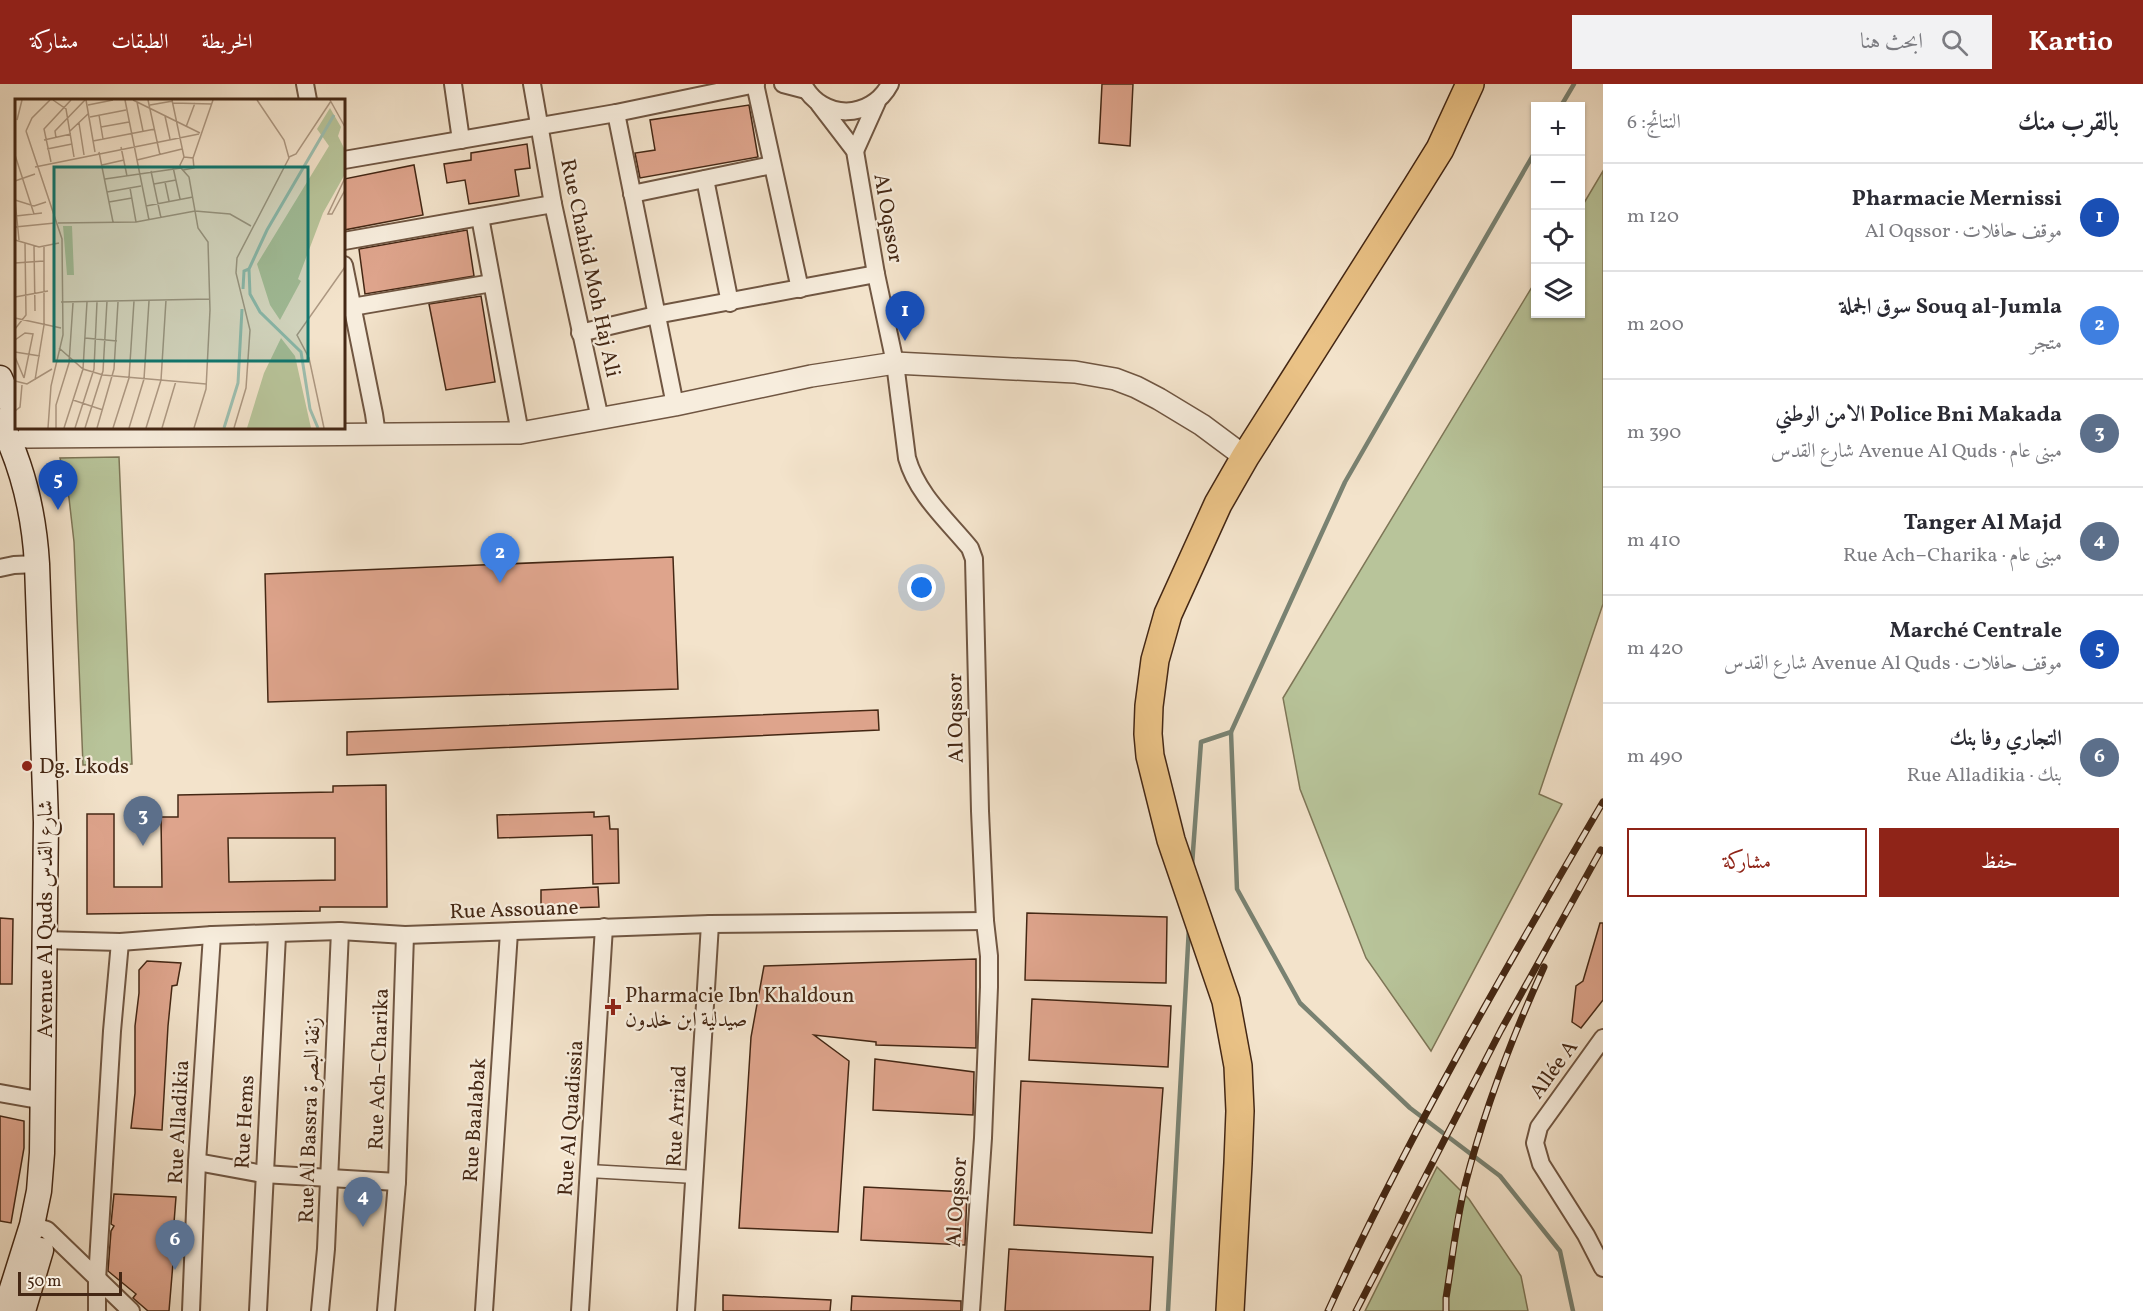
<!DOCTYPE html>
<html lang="ar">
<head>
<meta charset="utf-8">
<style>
  body { margin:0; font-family:Vollkorn,Amiri,serif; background:#f2f2f3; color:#2b2b33; direction:rtl }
  .controls { position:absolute; right:18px; top:18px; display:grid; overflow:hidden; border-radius:0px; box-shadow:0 2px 4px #0004 }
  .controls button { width:54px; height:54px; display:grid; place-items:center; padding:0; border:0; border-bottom:2px solid #e1e1e2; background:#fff; color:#2b2b33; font:30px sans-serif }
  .scale { position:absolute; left:18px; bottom:15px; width:104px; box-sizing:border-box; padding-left:6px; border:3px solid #442714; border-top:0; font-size:16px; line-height:21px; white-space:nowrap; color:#442714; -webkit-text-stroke:4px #f7eddd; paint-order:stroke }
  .you { position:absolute; left:922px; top:504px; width:21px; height:21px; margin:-15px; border:4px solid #fff; border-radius:50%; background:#1a73e8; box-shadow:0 0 0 9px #1a73e833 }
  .badge { display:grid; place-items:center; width:39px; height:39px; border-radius:50%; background:#8f2418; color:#fff; font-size:20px; font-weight:700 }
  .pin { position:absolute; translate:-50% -50px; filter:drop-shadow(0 2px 3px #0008) }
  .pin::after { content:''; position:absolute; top:32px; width:21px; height:18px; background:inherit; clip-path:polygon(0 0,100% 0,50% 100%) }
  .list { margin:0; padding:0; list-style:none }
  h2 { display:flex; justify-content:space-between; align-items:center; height:78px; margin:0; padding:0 24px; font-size:26px }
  h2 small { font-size:20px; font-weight:400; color:#7c7c81 }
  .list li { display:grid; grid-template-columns:39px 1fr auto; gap:18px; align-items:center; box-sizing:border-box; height:108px; padding:0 24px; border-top:2px solid #e1e1e2 }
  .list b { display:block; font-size:22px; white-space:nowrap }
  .list p { margin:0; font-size:20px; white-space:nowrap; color:#7c7c81 }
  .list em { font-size:20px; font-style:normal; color:#7c7c81 }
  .actions { display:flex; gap:12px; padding:18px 24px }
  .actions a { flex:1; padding:14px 0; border:2px solid #8f2418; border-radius:0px; text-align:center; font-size:21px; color:#8f2418 }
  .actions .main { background:#8f2418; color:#fff }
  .icon { flex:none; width:33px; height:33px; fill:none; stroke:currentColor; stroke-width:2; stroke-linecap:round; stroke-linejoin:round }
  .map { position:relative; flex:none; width:1603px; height:1227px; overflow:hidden; direction:ltr }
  header { display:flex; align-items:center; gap:36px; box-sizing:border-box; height:84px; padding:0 30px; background:#8f2418; color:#fff }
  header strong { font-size:28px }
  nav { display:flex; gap:33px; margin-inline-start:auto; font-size:21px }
  .search { width:420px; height:54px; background:#f2f2f3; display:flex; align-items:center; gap:15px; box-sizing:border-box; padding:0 21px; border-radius:0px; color:#7c7c81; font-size:22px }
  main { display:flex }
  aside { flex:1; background:#fff }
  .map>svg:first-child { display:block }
</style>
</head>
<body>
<header>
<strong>Kartio</strong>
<div class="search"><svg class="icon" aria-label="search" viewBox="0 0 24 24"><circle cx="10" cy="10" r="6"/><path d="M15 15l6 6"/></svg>ابحث هنا</div>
<nav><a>الخريطة</a><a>الطبقات</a><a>مشاركة</a></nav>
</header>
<main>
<aside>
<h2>بالقرب منك<small>النتائج: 6</small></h2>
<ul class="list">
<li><span class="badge" style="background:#1a4fb4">1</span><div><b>Pharmacie Mernissi</b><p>موقف حافلات · Al Oqssor</p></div><em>120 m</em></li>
<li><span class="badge" style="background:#3f7fe0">2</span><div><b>Souq al-Jumla سوق الجملة</b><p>متجر</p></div><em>200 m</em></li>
<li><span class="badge" style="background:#5c6f8a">3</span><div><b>Police Bni Makada الامن الوطني</b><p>مبنى عام · Avenue Al Quds شارع القدس</p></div><em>390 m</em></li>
<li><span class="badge" style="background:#5c6f8a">4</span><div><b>Tanger Al Majd</b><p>مبنى عام · Rue Ach–Charika</p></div><em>410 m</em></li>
<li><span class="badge" style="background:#1a4fb4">5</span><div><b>Marché Centrale</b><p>موقف حافلات · Avenue Al Quds شارع القدس</p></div><em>420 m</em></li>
<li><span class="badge" style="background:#5c6f8a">6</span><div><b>التجاري وفا بنك</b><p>بنك · Rue Alladikia</p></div><em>490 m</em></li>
</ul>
<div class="actions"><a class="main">حفظ</a><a>مشاركة</a></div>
</aside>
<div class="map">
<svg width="1603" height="1227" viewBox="0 0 1603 1227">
  <rect width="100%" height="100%" fill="#f3e3cb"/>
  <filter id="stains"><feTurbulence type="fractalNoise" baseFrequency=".00333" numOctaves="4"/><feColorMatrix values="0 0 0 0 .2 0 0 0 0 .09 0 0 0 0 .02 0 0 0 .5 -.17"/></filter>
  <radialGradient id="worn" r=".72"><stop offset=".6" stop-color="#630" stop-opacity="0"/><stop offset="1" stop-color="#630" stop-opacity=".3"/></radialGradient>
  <g fill="#b8c49a" stroke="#7e7657" stroke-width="1.5">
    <polygon points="1603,87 1603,520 1539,710 1562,720 1431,967 1366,874 1300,705 1283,614 1535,198 1536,230 1580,230 1581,124"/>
    <polygon points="119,373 132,680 83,681 74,458 69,414 60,374"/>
    <polygon points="1437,1083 1469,1115 1521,1192 1528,1227 1365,1227"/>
  </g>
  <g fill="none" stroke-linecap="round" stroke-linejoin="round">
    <g stroke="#798272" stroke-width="4.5">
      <polyline points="1561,22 1574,0"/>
      <polyline points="1231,648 1237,805 1300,919 1410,1024 1500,1092 1560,1167 1573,1227"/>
      <polyline points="1192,781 1201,658 1231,648 1345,398 1536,66"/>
      <polyline points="1168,1227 1189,843"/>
    </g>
  </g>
  <g fill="#dea48c" stroke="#442714" stroke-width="1.5" fill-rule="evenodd">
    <polygon points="1102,0 1133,0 1130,62 1099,59"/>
    <polygon points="749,21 758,73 640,94 635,69 655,66 650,36"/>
    <polygon points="527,60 530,84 515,86 519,112 469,120 465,96 447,99 444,80 471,76 471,69"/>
    <polygon points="414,81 423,131 344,146 344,95"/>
    <polygon points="467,146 474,192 365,210 359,165"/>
    <polygon points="481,212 495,298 446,306 429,220"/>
    <polygon points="673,473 678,605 268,618 265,490"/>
    <polygon points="878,626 879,646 347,671 347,648"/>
    <path d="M 386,701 L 387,823 L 320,823 L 320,827 L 87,830 L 87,730 L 114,730 L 114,803 L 162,803 L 161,733 L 178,733 L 178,711 L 333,708 L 333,702 ZM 228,754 L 335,754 L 335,796 L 229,798 Z"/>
    <polygon points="594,728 594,733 609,732 610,745 618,745 619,799 593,800 592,751 498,754 497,731"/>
    <polygon points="598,803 599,823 541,825 541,806"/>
    <polygon points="1027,829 1167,833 1166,899 1025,896"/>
    <polygon points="0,834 13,835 12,900 0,900"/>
    <polygon points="1600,839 1603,839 1603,916 1581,944 1572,938 1576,902 1583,897"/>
    <polygon points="976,875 976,964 876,961 876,958 814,951 849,977 838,1148 739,1144 751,953 764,882"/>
    <polygon points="147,877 181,879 177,901 172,902 168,942 162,1046 131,1044 135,1009 135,942 139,909 139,886"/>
    <polygon points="1032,915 1171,922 1168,983 1029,976"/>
    <polygon points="875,975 974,988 973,1031 873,1026"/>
    <polygon points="1021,997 1163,1004 1152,1149 1014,1141"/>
    <polygon points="0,1032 24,1037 24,1064 11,1139 0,1137"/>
    <polygon points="864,1103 967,1108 965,1161 861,1156"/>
    <polygon points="114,1110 176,1113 171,1177 173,1179 169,1227 148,1227 133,1214 136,1210 108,1187 111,1147 114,1142 111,1140"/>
    <polygon points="1009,1165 1153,1173 1150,1227 1005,1227"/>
    <polygon points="723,1211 831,1216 830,1227 723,1227"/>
    <polygon points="852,1212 961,1217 961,1227 851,1227"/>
  </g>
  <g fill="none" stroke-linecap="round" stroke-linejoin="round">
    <defs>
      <polyline id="pedestrian" points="589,1087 695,1093"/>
      <g id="minor">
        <polyline points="305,0 308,16"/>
        <polyline points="453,0 461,56"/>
        <polyline points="532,0 553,120 600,335"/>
        <polyline points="755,0 800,205"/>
        <polyline points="783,0 806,6"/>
        <path d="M 803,0 C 822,37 871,36 890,0"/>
        <path d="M 819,20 L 855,67 L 876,190 L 895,279 L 907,374 C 917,410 947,436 970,464 L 974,475 L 980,727 L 985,837 L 989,872 L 989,903 L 983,1054 L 971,1227"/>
        <polyline points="616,29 675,321"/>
        <polyline points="855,67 877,18"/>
        <polyline points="344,76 616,29 756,0"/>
        <polyline points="705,95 730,219"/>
        <polyline points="632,110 772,81"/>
        <polyline points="480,133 520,349"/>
        <polyline points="344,157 553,120"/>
        <polyline points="344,181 374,330 377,351"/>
        <polyline points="352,223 492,199"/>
        <polyline points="580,249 656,231 876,190"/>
        <polyline points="0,484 14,481 37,480"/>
        <polyline points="45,856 120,858 212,851 340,847 405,851 710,840 985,837"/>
        <polyline points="1603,954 1539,1043 1535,1059 1541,1080 1586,1151 1603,1184"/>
        <polyline points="0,1009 44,1017"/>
        <polyline points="197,1078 263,1090 397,1098"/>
        <polyline points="32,1141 47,1146 131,1227"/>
        <polyline points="97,1227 97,1196 112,947 120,858"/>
        <polyline points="191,1227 197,1078 212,851"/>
        <polyline points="258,1227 277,851"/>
        <polyline points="320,1227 326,1165 340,847"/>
        <polyline points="386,1227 397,1098 405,851"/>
        <polyline points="484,1227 509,848"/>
        <polyline points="580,1227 604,843"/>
        <polyline points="686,1227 710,840"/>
      </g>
      <polyline id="tertiary" points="27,353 520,349 675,321 811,292 895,279 1075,288 1115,295 1136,303 1159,315 1202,341 1245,373"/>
      <g id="secondary">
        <polyline points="0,294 16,331"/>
        <path d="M 0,337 C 23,382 34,429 37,480 L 46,738 L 42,1069 L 39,1107 L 32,1141 L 5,1227"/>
        <polyline points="23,1227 41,1166"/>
      </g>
      <polyline id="primary" points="1230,1227 1238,1079 1240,1027 1238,982 1226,917 1171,756 1150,672 1148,650 1149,622 1155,576 1168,530 1218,420 1245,373 1417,102 1440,65 1470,0"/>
    </defs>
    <use href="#pedestrian" stroke="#705642" stroke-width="15"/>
    <use href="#minor" stroke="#705642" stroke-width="20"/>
    <use href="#tertiary" stroke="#705642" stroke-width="24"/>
    <use href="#secondary" stroke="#442714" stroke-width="27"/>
    <use href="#primary" stroke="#442714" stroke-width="30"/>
    <use href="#pedestrian" stroke="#f7eddd" stroke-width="12"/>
    <use href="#minor" stroke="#f7eddd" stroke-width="16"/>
    <use href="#tertiary" stroke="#f7eddd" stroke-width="21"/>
    <use href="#secondary" stroke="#f7eddd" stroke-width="24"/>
    <use href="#primary" stroke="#eac286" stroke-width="27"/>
    <defs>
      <g id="rail">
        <path d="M 1328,1227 C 1408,1051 1506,884 1603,718"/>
        <polyline points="1356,1227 1501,946 1601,766"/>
        <path d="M 1446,1227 L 1446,1214 C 1452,1177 1456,1138 1465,1101 C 1484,1027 1512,953 1544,883"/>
      </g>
    </defs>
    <use href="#rail" stroke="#442714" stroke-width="7"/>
    <use href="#rail" stroke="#f7eddd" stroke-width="4.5" stroke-dasharray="14" stroke-linecap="butt"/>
  </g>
  <g fill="#8f2418" stroke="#f7eddd" stroke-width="2">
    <circle cx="27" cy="682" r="6"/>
    <path d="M610 914h6v6h6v6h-6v6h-6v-6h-6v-6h6z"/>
  </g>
  <g text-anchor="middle" stroke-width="4.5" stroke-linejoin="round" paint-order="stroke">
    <g font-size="21" fill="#442714" stroke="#f7eddd">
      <text transform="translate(889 134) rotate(80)" y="7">Al Oqssor</text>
      <text transform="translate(591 184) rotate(78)" y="7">Rue Chahid Moh Haj Ali</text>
      <text transform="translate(955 634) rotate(-91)" y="7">Al Oqssor</text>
      <text transform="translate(514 825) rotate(-2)" y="7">Rue Assouane</text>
      <text transform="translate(45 835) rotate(-90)" y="7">Avenue Al Quds شارع القدس</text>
      <text transform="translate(378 985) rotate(-88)" y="7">Rue Ach–Charika</text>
      <text transform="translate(1553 985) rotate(-54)" y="7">Allée A</text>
      <text transform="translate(676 1032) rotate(-87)" y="7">Rue Arriad</text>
      <text transform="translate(570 1034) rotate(-86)" y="7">Rue Al Quadissia</text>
      <text transform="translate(309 1036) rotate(-88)" y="7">Rue Al Bassra زنقة البصرة</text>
      <text transform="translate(474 1036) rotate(-86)" y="7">Rue Baalabak</text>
      <text transform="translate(178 1038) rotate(-87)" y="7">Rue Alladikia</text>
      <text transform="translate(244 1038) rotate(-87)" y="7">Rue Hems</text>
      <text transform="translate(956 1118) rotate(-86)" y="7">Al Oqssor</text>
    </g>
    <g font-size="21" fill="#442714" stroke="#f7eddd" text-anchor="start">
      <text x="39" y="689">Dg. Lkods</text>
      <text x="625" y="918">Pharmacie Ibn Khaldoun<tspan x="625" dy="24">صيدلية ابن خلدون</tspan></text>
    </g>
  </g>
  <g transform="translate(15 15)">
    <rect width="330" height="330" fill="#f3e3cb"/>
    <path d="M 315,9 L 326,28 L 323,37 L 330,51 L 330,75 L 308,114 L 283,180 L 286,182 L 265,221 L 255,206 L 242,165 L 314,47 L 302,30 ZM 48,127 L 57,127 L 59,176 L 52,176 ZM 266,239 L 280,257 L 296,329 L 232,329 L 249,274 Z" fill="#b8c49a"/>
    <path fill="none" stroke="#9dbfb0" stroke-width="3" d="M 234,170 L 235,195 L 245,213 L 286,253 L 295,310 L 303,329M 228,190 L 229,172 L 234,170 L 252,131 L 319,16M 209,329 L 223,284 L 227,210"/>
    <path fill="none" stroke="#ad9882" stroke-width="1.5" d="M 38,1 L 51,10 L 59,58M 71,1 L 80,53M 110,1 L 134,121M 118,1 L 185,34M 133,1 L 145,56M 157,1 L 169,58M 315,1 L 330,28M 122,3 L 128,32M 158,4 L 197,5M 73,6 L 98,1M 135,6 L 158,2M 84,16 L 88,40M 150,17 L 155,40M 75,18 L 111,11M 2,21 L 7,1M 64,24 L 69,56M 86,28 L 114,23M 171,28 L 180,4M 11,32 L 47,140 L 48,236 L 36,287 L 33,329M 11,32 L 17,19 L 35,1M 55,32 L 74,14M 41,39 L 40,32 L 70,1M 29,41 L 56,35M 78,42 L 140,30M 106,48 L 112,77M 32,50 L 57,45M 84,53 L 98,123M 0,56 L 19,115M 274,58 L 281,55 L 316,2M 178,59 L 198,1M 122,61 L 167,50M 36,63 L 29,30 L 56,1M 87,66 L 109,61M 20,68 L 184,35M 158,68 L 165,100M 168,71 L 179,69 L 178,59 L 169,58 L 165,66 L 166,69 L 174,78 L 183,129 L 193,143 L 195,211 L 191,290 L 179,329M 136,72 L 146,119M 330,79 L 313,115 L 317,115 L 330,91M 90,80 L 166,69M 0,82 L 20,75M 150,83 L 154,102M 139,85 L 161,81M 115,89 L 121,123M 92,93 L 126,87M 0,101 L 4,141M 0,101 L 19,107 L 31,103M 94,103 L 117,99M 131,107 L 178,98M 1,117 L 27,114M 43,124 L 121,123 L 180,112 L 215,115 L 236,127M 0,128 L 40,124M 0,141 L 24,148 L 44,144M 19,147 L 20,212M 0,164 L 29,162M 0,198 L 33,192M 46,203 L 195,200M 0,219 L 46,229M 0,230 L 11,216 L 10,144M 70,239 L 102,242M 0,241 L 10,234 L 18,235 L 9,279M 44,249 L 68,270 L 88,276 L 191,285M 0,253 L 25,257M 0,258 L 9,279M 20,281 L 29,226 L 29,147M 0,282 L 12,285 L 37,270M 58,301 L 88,311M 0,312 L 5,308 L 7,286M 41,329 L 41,306 L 54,264 L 58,204M 49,329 L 68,270 L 72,203M 60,329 L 79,270 L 82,203M 70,329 L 88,272 L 92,202M 82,329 L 99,270 L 103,203M 98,329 L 114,279 L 119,202M 114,329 L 129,280 L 134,202M 131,329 L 146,281 L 151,201M 147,329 L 161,282M 219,329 L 231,289 L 235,231 L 221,174 L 222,159 L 274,59 L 269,41 L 242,1M 309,329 L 294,259 L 282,236 L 330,168"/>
    <path fill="#0f766e" fill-opacity="0.15" stroke="#0f766e" stroke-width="3" d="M 39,68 L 293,68 L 293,262 L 39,262 Z"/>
    <rect width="330" height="330" fill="none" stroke="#442714" stroke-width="3"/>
  </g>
  <rect width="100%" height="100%" filter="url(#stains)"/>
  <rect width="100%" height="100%" fill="url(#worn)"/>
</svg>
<div class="controls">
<button>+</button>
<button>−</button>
<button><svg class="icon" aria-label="locate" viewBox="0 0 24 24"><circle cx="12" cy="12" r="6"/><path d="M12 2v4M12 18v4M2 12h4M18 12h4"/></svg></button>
<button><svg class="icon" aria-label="layers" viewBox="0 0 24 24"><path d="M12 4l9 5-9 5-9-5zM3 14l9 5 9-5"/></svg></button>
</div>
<div class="scale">50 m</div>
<div class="you"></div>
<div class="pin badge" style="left:905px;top:257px;background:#1a4fb4">1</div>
<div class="pin badge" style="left:500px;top:499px;background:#3f7fe0">2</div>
<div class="pin badge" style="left:143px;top:762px;background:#5c6f8a">3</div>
<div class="pin badge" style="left:363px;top:1143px;background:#5c6f8a">4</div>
<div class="pin badge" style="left:58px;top:426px;background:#1a4fb4">5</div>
<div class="pin badge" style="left:175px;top:1186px;background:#5c6f8a">6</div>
</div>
</main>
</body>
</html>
